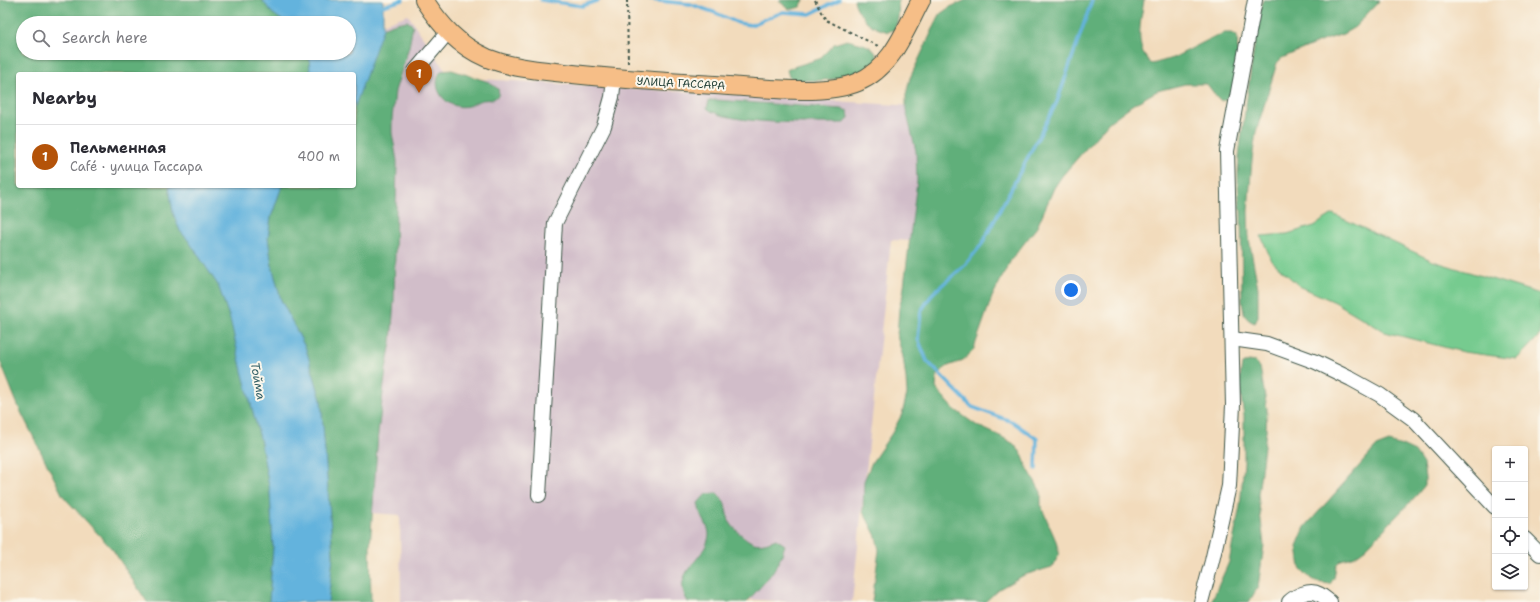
<!DOCTYPE html>
<html lang="en">
<head>
<meta charset="utf-8">
<style>
  body { margin:0; font-family:"Shantell Sans",sans-serif; background:#f7f7f7; color:#2b2b33 }
  .controls { position:absolute; right:12px; bottom:12px; display:grid; overflow:hidden; border-radius:4px; box-shadow:0 1px 3px #0004 }
  .controls button { width:36px; height:36px; display:grid; place-items:center; padding:0; border:0; border-bottom:1px solid #e1e1e2; background:#fff; color:#2b2b33; font:20px sans-serif }
  .you { position:absolute; left:1071px; top:290px; width:14px; height:14px; margin:-10px; border:3px solid #fff; border-radius:50%; background:#1a73e8; box-shadow:0 0 0 6px #1a73e833 }
  .badge { display:grid; place-items:center; width:26px; height:26px; border-radius:50%; background:#b45309; color:#fff; font-size:13px; font-weight:700 }
  .pin { position:absolute; translate:-50% -33px; filter:drop-shadow(0 1px 2px #0008) }
  .pin::after { content:''; position:absolute; top:21px; width:14px; height:12px; background:inherit; clip-path:polygon(0 0,100% 0,50% 100%) }
  .list { margin:0; padding:0; list-style:none }
  h2 { display:flex; justify-content:space-between; align-items:center; height:52px; margin:0; padding:0 16px; font-size:17px }
  h2 small { font-size:13px; font-weight:400; color:#7c7c81 }
  .list li { display:grid; grid-template-columns:26px 1fr auto; gap:12px; align-items:center; box-sizing:border-box; height:64px; padding:0 16px; border-top:1px solid #e1e1e2 }
  .list b { display:block; font-size:15px; white-space:nowrap }
  .list p { margin:0; font-size:13px; white-space:nowrap; color:#7c7c81 }
  .list em { font-size:13px; font-style:normal; color:#7c7c81 }
  .icon { flex:none; width:22px; height:22px; fill:none; stroke:currentColor; stroke-width:2; stroke-linecap:round; stroke-linejoin:round }
  .map { position:relative; flex:none; width:1540px; height:602px; overflow:hidden }
  .search { position:absolute; background:#fff; box-shadow:0 1px 3px #0004; left:16px; top:16px; width:340px; height:44px; display:flex; align-items:center; gap:10px; box-sizing:border-box; padding:0 14px; border-radius:22px; color:#7c7c81; font-size:15px }
  .panel { position:absolute; background:#fff; box-shadow:0 1px 3px #0004; left:16px; top:72px; width:340px; height:116px; border-radius:4px }
  .map>svg:first-child { display:block }
</style>
</head>
<body>
<div class="map">
<svg width="1540" height="602" viewBox="0 0 1540 602">
  <rect width="100%" height="100%" fill="#fbf7ec"/>
  <filter id="ink" filterUnits="userSpaceOnUse"><feTurbulence type="fractalNoise" baseFrequency=".025" numOctaves="2"/><feDisplacementMap in="SourceGraphic" scale="8" xChannelSelector="R" yChannelSelector="G"/><feConvolveMatrix kernelMatrix="1 2 1 2 8 2 1 2 1" color-interpolation-filters="sRGB"/></filter>
  <filter id="wash" filterUnits="userSpaceOnUse"><feTurbulence type="fractalNoise" baseFrequency=".012" numOctaves="4" result="noise"/><feDisplacementMap in="SourceGraphic" scale="16" xChannelSelector="R" yChannelSelector="G"/><feGaussianBlur stdDeviation="0.9" result="paint"/><feColorMatrix in="noise" values="0 0 0 0 0 0 0 0 0 0 0 0 0 0 0 0 0 1.4 0 .05"/><feComposite in="paint" operator="in"/></filter>
  <g filter="url(#wash)">
    <rect width="100%" height="100%" fill="#f2dbbc"/>
    <polygon fill="#d1bdc9" points="408,15 450,77 929,107 914,241 891,240 852,602 793,602 710,597 709,602 401,602 400,515 358,512 380,88 374,46 385,23"/>
    <polygon fill="#76cb8f" stroke="#4a8462" points="1333,214 1433,261 1540,294 1540,335 1517,359 1463,352 1385,332 1335,302 1299,286 1272,261 1261,236 1287,234 1314,226"/>
    <g fill="#60af7a" stroke="#407657">
      <polygon points="0,0 262,0 272,13 286,23 23,23 23,53 309,53 310,74 18,74 18,186 169,186 173,213 180,231 188,240 218,285 230,319 242,371 260,438 270,492 273,547 269,602 147,602 113,550 63,496 19,408 0,361"/>
      <path d="M 779,0 L 804,0 L 800,7 C 788,11 787,9 779,0 Z"/>
      <path d="M 854,0 L 898,0 C 899,10 899,19 895,29 L 888,32 C 883,30 877,29 873,26 C 865,22 855,8 854,0 Z"/>
      <path d="M 966,0 L 1144,0 C 1141,20 1133,50 1152,64 L 1173,58 L 1210,39 L 1224,33 L 1231,33 L 1237,36 C 1238,49 1239,90 1227,98 C 1225,100 1223,100 1221,101 L 1216,96 L 1207,84 L 1185,84 L 1157,91 L 1132,105 L 1109,122 L 1062,176 L 1054,188 L 1037,227 L 1011,260 L 992,297 L 973,351 L 962,361 L 948,366 L 937,374 L 936,388 L 954,409 L 976,425 L 1002,437 L 1014,444 L 1022,454 L 1027,467 L 1041,492 L 1041,506 L 1056,541 L 1059,555 L 1052,567 L 1024,575 L 999,589 L 985,602 L 872,602 L 879,550 L 876,536 L 863,511 L 864,481 L 872,462 L 892,433 L 902,414 L 907,394 L 906,379 L 903,357 L 897,336 L 899,308 L 903,294 L 917,181 L 916,151 L 906,110 L 906,95 L 910,78 L 940,14 L 950,7 Z"/>
      <path d="M 1263,0 L 1380,0 L 1355,27 L 1343,34 L 1322,41 L 1282,58 L 1277,63 L 1256,132 L 1252,160 L 1248,211 L 1249,239 L 1258,288 L 1258,317 L 1255,323 C 1243,319 1244,312 1242,301 L 1241,211 C 1234,175 1241,141 1246,105 C 1251,70 1255,35 1263,0 Z"/>
      <polygon points="407,21 413,25 409,47 395,91 392,119 392,133 397,161 394,300 391,342 386,369 378,433 370,547 371,602 328,602 333,556 321,400 306,349 281,300 272,266 268,238 271,217 282,186 354,186 354,109 382,28 396,23"/>
      <path d="M 847,40 C 861,44 876,44 878,61 C 870,65 860,74 851,76 C 836,80 802,83 789,77 L 787,70 L 793,67 L 819,59 L 834,44 Z"/>
      <path d="M 452,70 L 489,82 L 498,89 L 499,94 C 494,101 490,99 482,100 C 477,101 473,105 468,106 C 447,111 429,88 441,71 Z"/>
      <path d="M 716,100 L 842,109 L 848,111 L 849,118 L 845,123 C 817,123 724,125 707,108 L 709,101 Z"/>
      <polygon points="1249,361 1255,362 1260,367 1267,409 1266,431 1258,495 1264,545 1258,587 1249,602 1211,602 1229,562 1240,506 1244,463 1244,415 1239,386 1242,364"/>
      <polygon points="1389,442 1402,446 1415,452 1423,464 1425,478 1425,485 1416,496 1366,548 1355,556 1341,560 1336,565 1334,578 1330,584 1316,582 1310,578 1300,568 1297,546 1305,527 1376,447"/>
      <path d="M 717,493 C 728,504 724,507 729,520 C 731,527 747,541 754,543 C 761,545 769,542 776,539 L 785,545 C 778,571 764,582 747,602 L 688,602 C 669,571 706,562 709,535 C 709,527 704,521 701,515 C 699,511 699,506 698,503 L 706,494 Z"/>
    </g>
    <g fill="#63b3dd" stroke="#417888">
      <polygon points="262,0 383,0 383,28 354,109 354,74 310,74 309,53 349,53 349,23 286,23 272,13"/>
      <polygon points="169,186 282,186 271,217 268,238 272,266 281,300 306,349 321,400 333,556 328,602 269,602 273,547 270,492 260,438 242,371 230,319 218,285 188,240 180,231 173,213"/>
    </g>
    <g fill="none" stroke-linecap="round" stroke-linejoin="round">
      <g stroke="#63b3dd" stroke-width="3.5">
        <polyline points="541,0 582,6 599,0"/>
        <polyline points="649,0 690,4 716,13 738,23 751,25 783,12 810,14 839,0"/>
        <polyline points="379,7 403,0"/>
        <polyline points="1036,469 1037,439 1013,422 972,407 927,361 918,339 921,311 933,293 965,265 982,244 1057,102 1092,0"/>
      </g>
    </g>
  </g>
  <g filter="url(#ink)">
    <g fill="none" stroke-linecap="round" stroke-linejoin="round">
      <defs>
        <g id="minor">
          <polyline points="415,71 448,32"/>
          <polyline points="1232,339 1267,344 1316,362 1351,379 1380,395 1413,419 1495,507"/>
          <polyline points="539,495 555,223 604,126 612,97 614,79"/>
          <polyline points="1525,539 1540,554"/>
          <polyline points="1201,602 1212,561 1229,486 1233,405 1227,151 1255,0"/>
          <path d="M 1289,602 C 1296,595 1310,589 1319,594 C 1323,596 1326,599 1330,602"/>
        </g>
        <path id="major" d="M 424,0 C 441,26 459,46 487,58 C 512,68 538,70 564,73 C 614,79 664,82 715,85 C 753,87 823,97 858,82 C 892,68 905,30 921,0"/>
      </defs>
      <use href="#minor" stroke="#3f5548" stroke-width="16"/>
      <use href="#major" stroke="#3f5548" stroke-width="20"/>
      <g stroke="#3f5548" stroke-width="2" stroke-dasharray="3 3" stroke-linecap="butt">
        <polyline points="627,0 628,64"/>
        <polyline points="815,0 821,12 826,20 880,47"/>
      </g>
      <use href="#minor" stroke="#fff" stroke-width="14"/>
      <use href="#major" stroke="#f6be87" stroke-width="18"/>
    </g>
  </g>
  <g text-anchor="middle" stroke-width="4" stroke-linejoin="round" paint-order="stroke">
    <g font-size="11" fill="#1f3d34" stroke="#fbf7ec">
      <text transform="translate(681 83) rotate(3)" y="4">УЛИЦА ГАССАРА</text>
    </g>
    <g font-size="12" font-style="italic" fill="#336067" stroke="#fbf7ec">
      <text transform="translate(258 381) rotate(80)" y="4">Тойма</text>
    </g>
  </g>
</svg>
<div class="controls">
<button>+</button>
<button>−</button>
<button><svg class="icon" aria-label="locate" viewBox="0 0 24 24"><circle cx="12" cy="12" r="6"/><path d="M12 2v4M12 18v4M2 12h4M18 12h4"/></svg></button>
<button><svg class="icon" aria-label="layers" viewBox="0 0 24 24"><path d="M12 4l9 5-9 5-9-5zM3 14l9 5 9-5"/></svg></button>
</div>
<div class="you"></div>
<div class="pin badge" style="left:419px;top:93px">1</div>
<div class="search"><svg class="icon" aria-label="search" viewBox="0 0 24 24"><circle cx="10" cy="10" r="6"/><path d="M15 15l6 6"/></svg>Search here</div>
<section class="panel">
<h2>Nearby<small></small></h2>
<ul class="list">
<li><span class="badge">1</span><div><b>Пельменная</b><p>Café · улица Гассара</p></div><em>400 m</em></li>
</ul>
</section>
</div>
</body>
</html>
